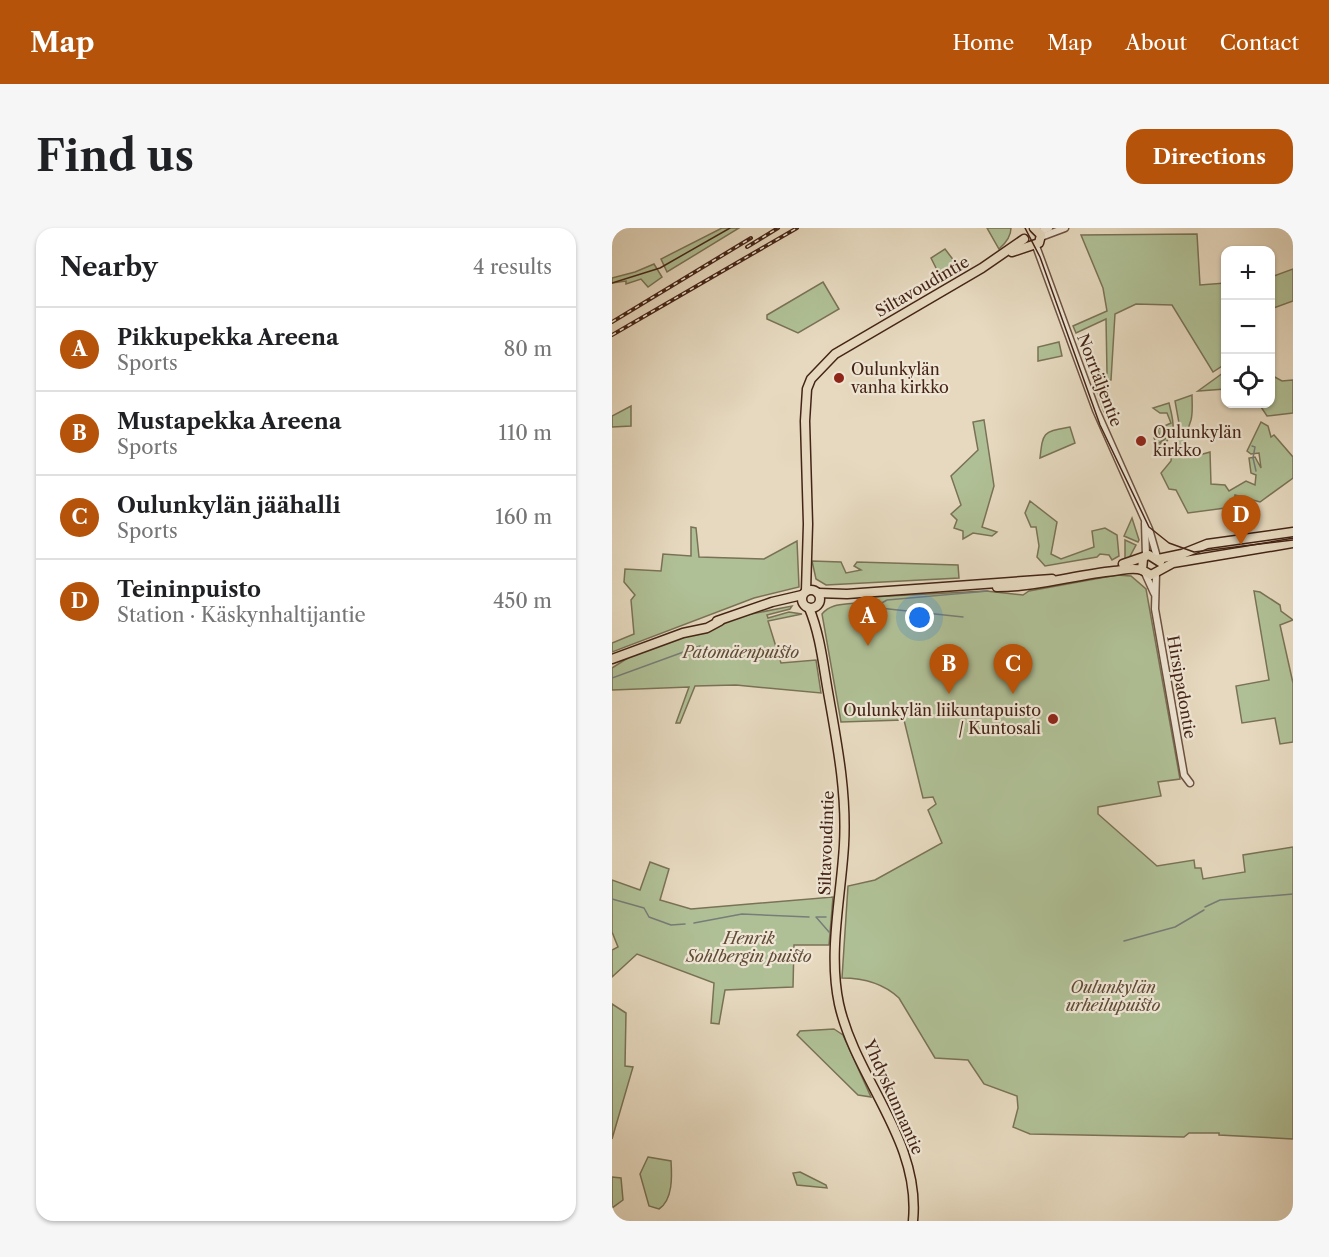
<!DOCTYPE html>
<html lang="en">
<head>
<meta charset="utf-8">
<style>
  body { margin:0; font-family:"Libre Caslon Text",serif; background:#f6f6f6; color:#202124 }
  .controls { position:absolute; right:18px; top:18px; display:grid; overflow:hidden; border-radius:12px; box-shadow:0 2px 4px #0004 }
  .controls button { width:54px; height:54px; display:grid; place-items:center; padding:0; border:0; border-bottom:2px solid #e0e0e0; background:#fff; color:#202124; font:30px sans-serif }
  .you { position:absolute; left:308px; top:390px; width:21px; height:21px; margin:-15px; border:4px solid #fff; border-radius:50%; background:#1a73e8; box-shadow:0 0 0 9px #1a73e833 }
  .badge { display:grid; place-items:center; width:39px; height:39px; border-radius:50%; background:#b45309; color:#fff; font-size:20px; font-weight:700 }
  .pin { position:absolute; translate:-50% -50px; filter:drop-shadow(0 2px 3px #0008) }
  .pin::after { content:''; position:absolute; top:32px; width:21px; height:18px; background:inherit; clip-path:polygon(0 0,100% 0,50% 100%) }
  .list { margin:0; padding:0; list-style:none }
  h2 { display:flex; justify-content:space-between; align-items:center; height:78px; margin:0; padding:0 24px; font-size:26px }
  h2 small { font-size:20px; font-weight:400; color:#757577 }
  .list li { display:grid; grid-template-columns:39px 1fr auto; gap:18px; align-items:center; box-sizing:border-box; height:84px; padding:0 24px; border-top:2px solid #e0e0e0 }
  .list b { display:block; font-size:22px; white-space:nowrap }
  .list p { margin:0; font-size:20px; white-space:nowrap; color:#757577 }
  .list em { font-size:20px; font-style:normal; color:#757577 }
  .icon { flex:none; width:33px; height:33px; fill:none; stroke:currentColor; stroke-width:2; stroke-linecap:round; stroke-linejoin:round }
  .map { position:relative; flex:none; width:681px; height:993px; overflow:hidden; border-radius:18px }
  header { display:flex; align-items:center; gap:36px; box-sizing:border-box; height:84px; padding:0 30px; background:#b45309; color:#fff }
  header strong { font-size:28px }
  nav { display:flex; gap:33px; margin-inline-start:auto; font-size:21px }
  .intro { display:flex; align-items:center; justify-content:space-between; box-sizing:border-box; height:144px; padding:0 36px }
  h1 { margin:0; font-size:42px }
  .button { padding:15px 27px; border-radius:18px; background:#b45309; color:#fff; font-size:21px; font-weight:700 }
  main { display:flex; gap:36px; padding:0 36px }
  aside { flex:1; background:#fff; border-radius:18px; box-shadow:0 2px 4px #0004 }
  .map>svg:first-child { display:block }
</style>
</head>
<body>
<header>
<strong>Map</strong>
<nav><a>Home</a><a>Map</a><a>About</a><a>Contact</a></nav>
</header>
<div class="intro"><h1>Find us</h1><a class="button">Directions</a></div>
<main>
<aside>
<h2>Nearby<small>4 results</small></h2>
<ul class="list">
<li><span class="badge">A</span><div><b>Pikkupekka Areena</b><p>Sports</p></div><em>80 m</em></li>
<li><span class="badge">B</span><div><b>Mustapekka Areena</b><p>Sports</p></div><em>110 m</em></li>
<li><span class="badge">C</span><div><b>Oulunkylän jäähalli</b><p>Sports</p></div><em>160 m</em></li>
<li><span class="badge">D</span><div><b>Teininpuisto</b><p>Station · Käskynhaltijantie</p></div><em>450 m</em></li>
</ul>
</aside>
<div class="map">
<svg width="681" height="993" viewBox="0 0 681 993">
  <rect width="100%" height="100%" fill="#e6d9bf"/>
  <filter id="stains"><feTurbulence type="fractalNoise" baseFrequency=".00333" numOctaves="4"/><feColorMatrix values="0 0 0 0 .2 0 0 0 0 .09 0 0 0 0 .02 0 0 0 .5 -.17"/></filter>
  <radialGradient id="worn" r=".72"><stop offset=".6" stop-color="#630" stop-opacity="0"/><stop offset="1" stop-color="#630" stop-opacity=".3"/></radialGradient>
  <g fill="#b0c096" stroke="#7a7256" stroke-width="1.5">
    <polygon points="110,0 127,0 55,44 49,31"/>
    <path d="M 375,0 L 399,0 C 399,9 394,15 387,21 Z"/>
    <polygon points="585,6 588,57 613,55 613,136 601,144 560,77 524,76 503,86 499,152 495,152 495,185 492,184 479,146 495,145 494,91 464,105 461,98 495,83 491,60 469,7"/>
    <polygon points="333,21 349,42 331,54 319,30"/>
    <polygon points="42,36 50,49 36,59 29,51 14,56 14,53 0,55 0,50 23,44"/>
    <polygon points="681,41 681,73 659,81 659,49"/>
    <polygon points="211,54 227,81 186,105 155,91 155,87"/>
    <polygon points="447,114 450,128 426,133 426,119"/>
    <polygon points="611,145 613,145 613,161 586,163"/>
    <polygon points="659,147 670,153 681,152 681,185 655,188 647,176 658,176"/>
    <path d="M 580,167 C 580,174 581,185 579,192 C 574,206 572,215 580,229 L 598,224 L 599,256 L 613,257 L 617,263 L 634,253 L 643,257 L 644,247 L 639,245 L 637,230 L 643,229 L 649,240 L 647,225 L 639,226 L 635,223 L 649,194 L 656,198 L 659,209 L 662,207 L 681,229 L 681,250 L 648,274 L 623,267 L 621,279 L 576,285 L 564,262 L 557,261 L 549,245 L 559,233 L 560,222 L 569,206 L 563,173 Z"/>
    <path d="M 557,175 C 563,199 565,204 547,222 L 546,218 L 554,210 L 545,216 L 542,210 L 547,206 L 546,201 L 559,195 L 555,185 L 548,185 L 541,180 Z"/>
    <polygon points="19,178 19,198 0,199 0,188"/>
    <polygon points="372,192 382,258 370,299 385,304 380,308 361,305 351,311 351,303 342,300 345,292 339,286 349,277 339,248 366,222 361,194"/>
    <path d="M 458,199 L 463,215 L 428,230 C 431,203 431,204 458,199 Z"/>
    <polygon points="418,273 445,294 439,326 449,331 482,319 480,303 493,300 505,307 507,328 500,332 497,327 488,326 485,329 433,338 425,329 427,318 424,299 419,299 413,285"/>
    <polygon points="520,290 527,312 526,314 512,308"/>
    <polygon points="79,299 84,300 87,329 152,331 185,313 187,359 142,370 0,424 0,415 22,406 19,372 23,367 12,354 13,341 49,343 51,326 79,328"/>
    <polygon points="513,312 524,317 517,330 513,331"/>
    <polygon points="200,333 229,334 234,345 249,342 242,338 245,334 346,337 347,350 214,357 204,351"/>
    <path d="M 505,347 L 519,348 L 534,361 L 568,551 L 546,554 L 549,568 L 486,579 L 486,586 L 545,638 L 582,632 L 583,640 L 589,640 L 591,651 L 633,644 L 631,627 L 681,619 L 681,911 L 607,907 L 607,905 L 577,905 L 572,909 L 418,906 L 401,899 L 406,880 L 405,868 L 372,856 L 356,832 L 323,830 L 287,770 C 271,755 252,750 230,750 L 236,658 L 263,652 L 330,615 L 316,582 L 324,576 L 321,569 L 311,570 L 292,492 L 229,494 L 210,386 C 223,370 245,381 258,369 L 374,363 L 411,367 L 417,363 Z"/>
    <polygon points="642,363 648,364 668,377 669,383 681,392 668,397 681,455 681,514 668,516 663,490 630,495 624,458 657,452"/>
    <polygon points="180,378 178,381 155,387 156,390 177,384 190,386 156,393 169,435 204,432 209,465 124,457 83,458 68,495 64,495 77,459 0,462 0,440 22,426 134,387"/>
    <polygon points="38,634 57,641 48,672 79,681 221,669 217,717 182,717 181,759 113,762 107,796 99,795 102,755 25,726 0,749 0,722 6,719 0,704 0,652 28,662"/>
    <polygon points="0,776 14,785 13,838 21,839 0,911"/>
    <polygon points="222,801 231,807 259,869 246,867 185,807 188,803"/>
    <path d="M 36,929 L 59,933 C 60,948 61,972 47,981 L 37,978 L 28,946 Z"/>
    <polygon points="188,944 214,957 215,960 185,957 181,945"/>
    <polygon points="0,949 9,950 11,972 0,980"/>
  </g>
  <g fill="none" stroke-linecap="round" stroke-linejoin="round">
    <g stroke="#777d79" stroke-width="1.5">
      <polyline points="640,218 643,219 641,230 644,243"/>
      <polyline points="249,378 351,389"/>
      <polyline points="261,380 275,372 376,363"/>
      <polyline points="0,450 88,418"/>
      <polyline points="0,671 32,680 37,689 59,697 73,696"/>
      <polyline points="593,679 608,672 681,666"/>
      <polyline points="204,689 217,704"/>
      <polyline points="205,689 214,689"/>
      <polyline points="82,695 130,686 197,689"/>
      <polyline points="512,713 563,699 592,682"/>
    </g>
    <defs>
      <g id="minor">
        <polyline points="427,4 437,0"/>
        <polyline points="429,9 453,0"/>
        <polyline points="424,18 484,182 537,301 545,329"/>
        <polyline points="533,295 534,328"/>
        <polyline points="533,345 542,365"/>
        <polyline points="544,345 543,381 572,547 578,555"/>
      </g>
      <g id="major">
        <polyline points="400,24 427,15 429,7 422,0"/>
        <polyline points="531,331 530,342 539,347 561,335 681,315"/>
        <polyline points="546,331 570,326 595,316 681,304"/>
        <polyline points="511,336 537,327 548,334"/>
        <path d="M 385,359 C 424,359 463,347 502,343 C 512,342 520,339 530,342"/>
        <circle cx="199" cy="371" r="9"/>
        <polyline points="194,363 196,296 193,193 195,161 199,151 223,126 370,40 412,11"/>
        <polyline points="206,365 235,366 440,351"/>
        <path d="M 197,380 C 208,406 211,436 216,464 C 225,515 235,565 232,617 C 229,669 216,725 227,776 C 244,852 309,912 301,993"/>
        <polyline points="105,393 160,374 190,367"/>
        <polyline points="0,431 71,405 95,400 108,393"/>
      </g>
    </defs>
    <use href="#minor" stroke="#6c5140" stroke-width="9"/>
    <use href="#major" stroke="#442416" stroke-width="11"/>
    <use href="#minor" stroke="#efe6d5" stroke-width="6"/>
    <use href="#major" stroke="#e6d9bf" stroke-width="8"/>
    <g stroke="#442416" stroke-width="1.5">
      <polyline points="413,0 428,29 488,197 537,299 557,315 582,324 681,312"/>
      <polyline points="0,55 48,40 118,0"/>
    </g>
    <defs>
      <g id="rail">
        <polyline points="135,19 166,0"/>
        <polyline points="0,94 139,10"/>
        <polyline points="0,107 185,0"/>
      </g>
    </defs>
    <use href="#rail" stroke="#442416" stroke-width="4"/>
    <use href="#rail" stroke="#efe6d5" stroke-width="1.5" stroke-dasharray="4.5" stroke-linecap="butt"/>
  </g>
  <g fill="#8f2418" stroke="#efe6d5" stroke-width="2">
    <circle cx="227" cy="150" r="6"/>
    <circle cx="529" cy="213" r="6"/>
    <circle cx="441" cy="491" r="6"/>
  </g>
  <g text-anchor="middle" stroke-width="4.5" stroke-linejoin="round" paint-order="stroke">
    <g font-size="16" fill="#442416" stroke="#efe6d5">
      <text transform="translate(310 58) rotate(-30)" y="6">Siltavoudintie</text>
      <text transform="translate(488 152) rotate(69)" y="6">Norrtäljentie</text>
      <text transform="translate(570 459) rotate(80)" y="6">Hirsipadontie</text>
      <text transform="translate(214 615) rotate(-88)" y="6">Siltavoudintie</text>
      <text transform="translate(282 869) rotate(66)" y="6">Yhdyskunnantie</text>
    </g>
    <g font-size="16" fill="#442416" stroke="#efe6d5" text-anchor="start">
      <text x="239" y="147">Oulunkylän<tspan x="239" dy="18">vanha kirkko</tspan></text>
      <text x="541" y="210">Oulunkylän<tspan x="541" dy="18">kirkko</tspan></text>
      <text x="429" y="488" text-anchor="end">Oulunkylän liikuntapuisto<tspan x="429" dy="18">/ Kuntosali</tspan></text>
    </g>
    <g font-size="16" font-style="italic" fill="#5f4b36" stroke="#efe6d5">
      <text x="129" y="430">Patomäenpuisto</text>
      <text x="137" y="716">Henrik<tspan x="137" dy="18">Sohlbergin puisto</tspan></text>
      <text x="501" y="765">Oulunkylän<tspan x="501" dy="18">urheilupuisto</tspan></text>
    </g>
  </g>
  <rect width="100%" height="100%" filter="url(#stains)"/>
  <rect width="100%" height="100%" fill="url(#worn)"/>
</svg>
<div class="controls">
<button>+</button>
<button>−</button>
<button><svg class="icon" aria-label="locate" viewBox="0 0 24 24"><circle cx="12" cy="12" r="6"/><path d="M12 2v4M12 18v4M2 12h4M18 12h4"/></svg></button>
</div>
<div class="you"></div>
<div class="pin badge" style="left:256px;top:418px">A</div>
<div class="pin badge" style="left:337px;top:466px">B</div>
<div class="pin badge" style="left:401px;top:466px">C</div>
<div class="pin badge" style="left:629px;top:317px">D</div>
</div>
</main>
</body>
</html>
